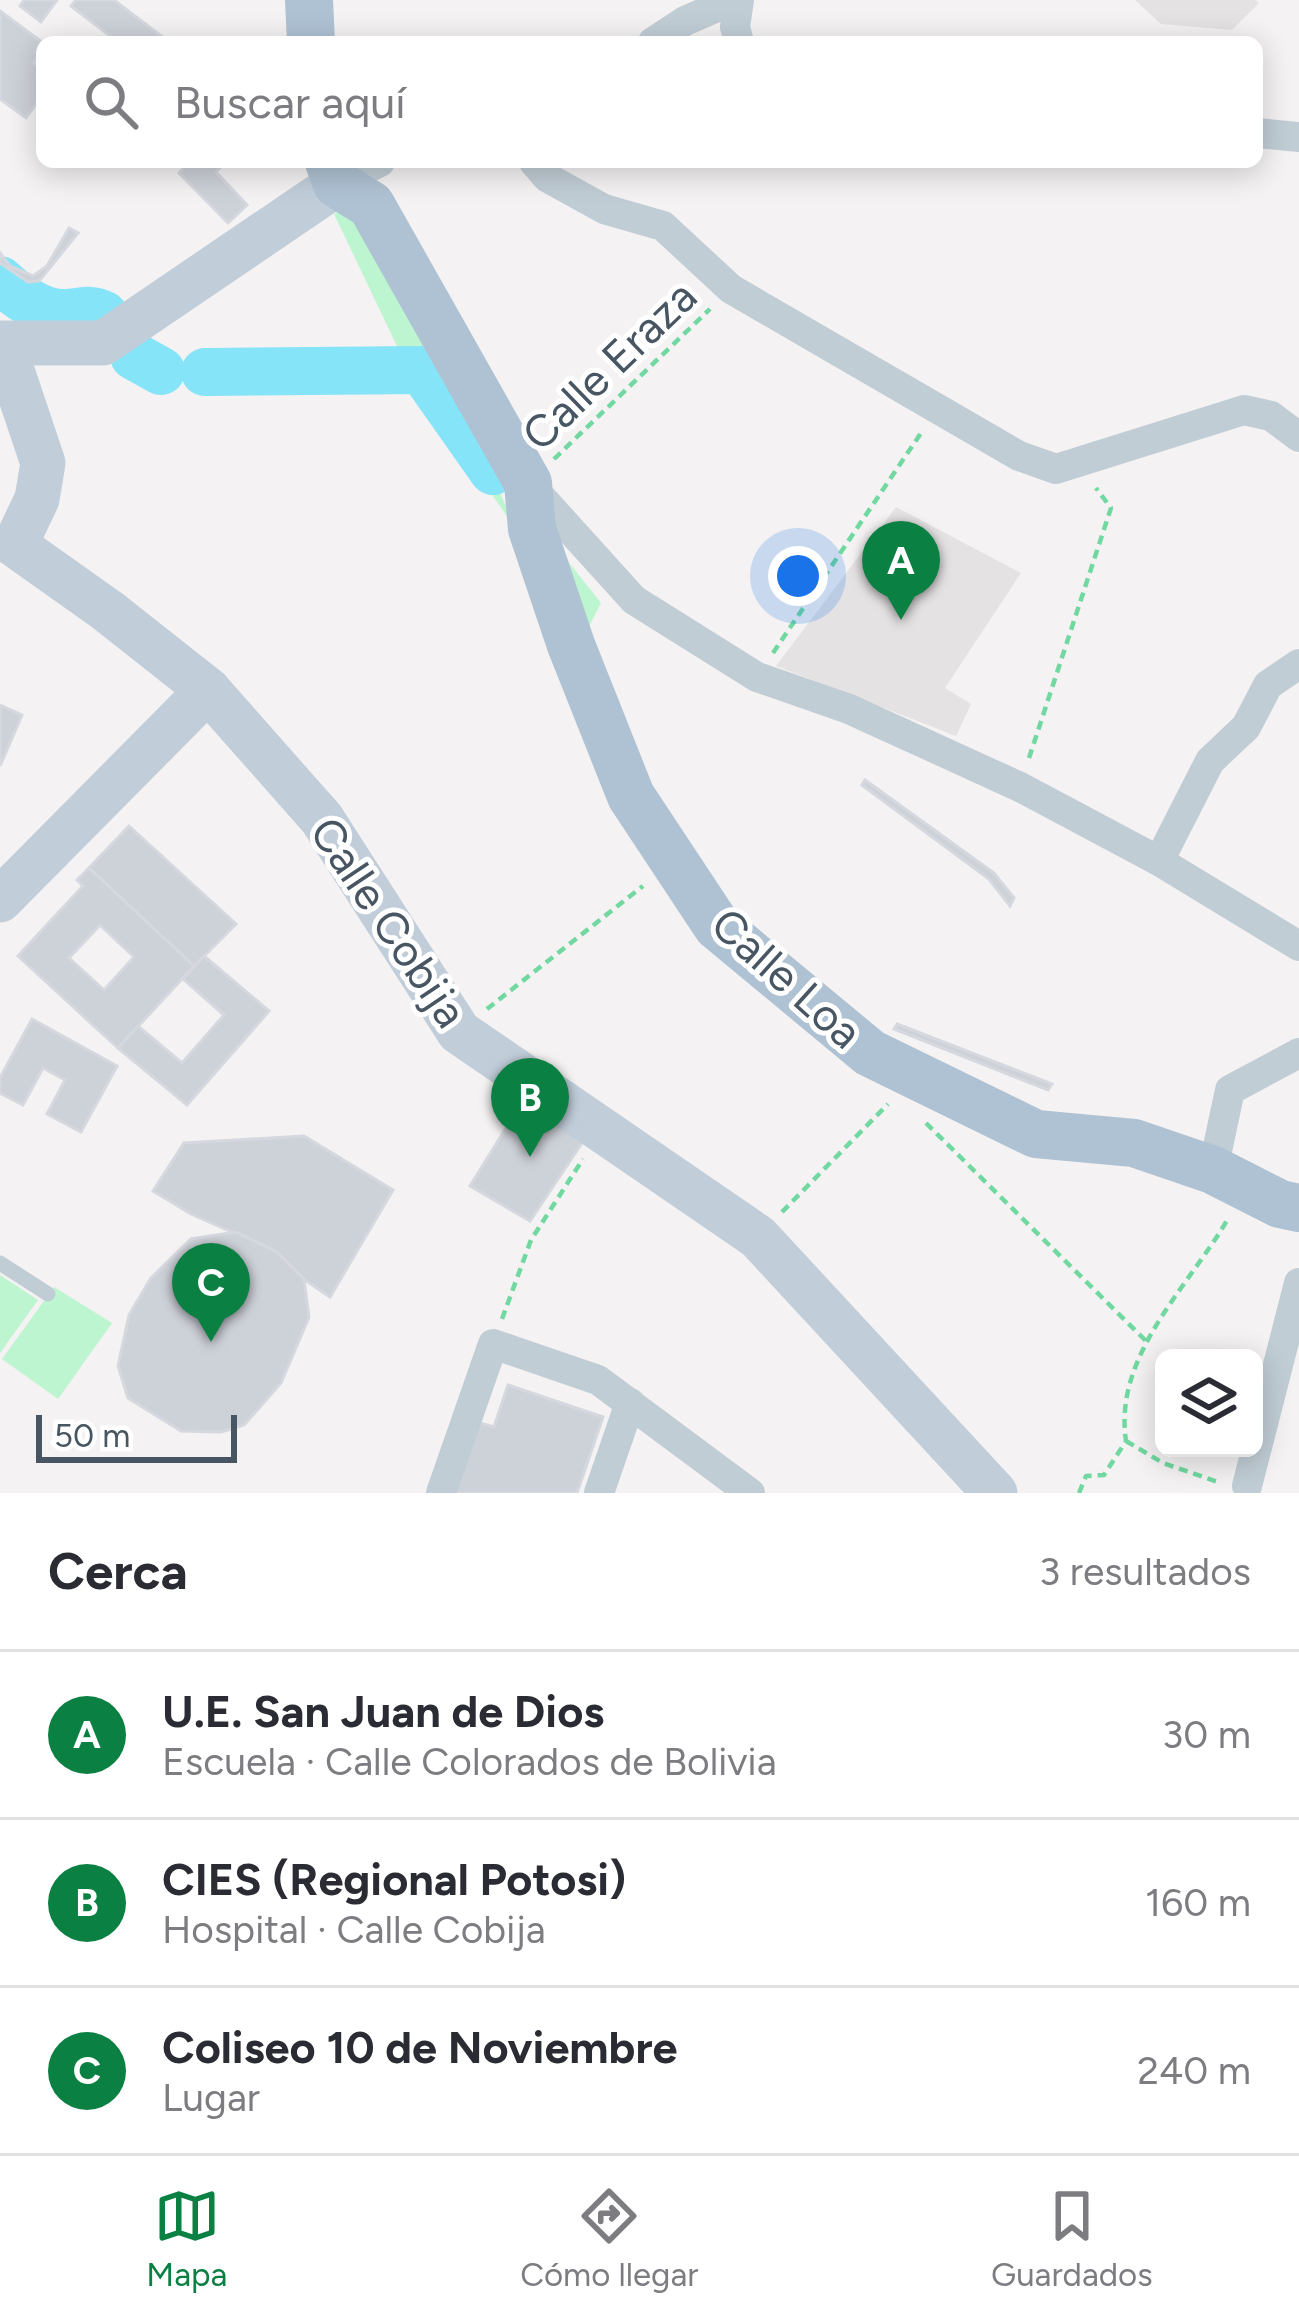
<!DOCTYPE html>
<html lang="es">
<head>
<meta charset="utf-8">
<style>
  body { margin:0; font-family:Figtree,sans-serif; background:#f2f2f3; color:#2b2b33 }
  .controls { position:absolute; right:36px; bottom:36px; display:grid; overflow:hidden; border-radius:18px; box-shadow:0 6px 30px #0003 }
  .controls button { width:108px; height:108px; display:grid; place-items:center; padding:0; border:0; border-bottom:3px solid #e1e1e2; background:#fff; color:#2b2b33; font:60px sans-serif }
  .scale { position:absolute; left:36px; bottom:30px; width:201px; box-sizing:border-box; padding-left:12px; border:6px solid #475662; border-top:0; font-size:33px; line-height:42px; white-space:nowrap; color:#475662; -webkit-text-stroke:9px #fff; paint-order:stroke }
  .you { position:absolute; left:798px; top:576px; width:42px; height:42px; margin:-30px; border:9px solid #fff; border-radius:50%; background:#1a73e8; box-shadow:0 0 0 18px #1a73e833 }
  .badge { display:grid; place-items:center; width:78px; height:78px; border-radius:50%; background:#0b8043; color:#fff; font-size:39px; font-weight:700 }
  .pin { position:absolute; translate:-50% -99px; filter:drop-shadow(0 3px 6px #0008) }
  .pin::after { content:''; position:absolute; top:63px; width:42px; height:36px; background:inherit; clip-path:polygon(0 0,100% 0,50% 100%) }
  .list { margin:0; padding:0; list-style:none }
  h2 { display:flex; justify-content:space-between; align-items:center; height:156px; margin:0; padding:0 48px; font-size:51px }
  h2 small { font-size:39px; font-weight:400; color:#7c7c81 }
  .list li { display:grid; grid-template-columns:78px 1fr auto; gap:36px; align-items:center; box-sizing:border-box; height:168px; padding:0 48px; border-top:3px solid #e1e1e2 }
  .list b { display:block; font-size:45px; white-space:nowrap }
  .list p { margin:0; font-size:39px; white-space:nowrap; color:#7c7c81 }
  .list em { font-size:39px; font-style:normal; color:#7c7c81 }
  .icon { flex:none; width:66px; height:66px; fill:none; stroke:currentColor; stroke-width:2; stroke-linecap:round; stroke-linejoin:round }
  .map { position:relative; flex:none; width:1299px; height:1493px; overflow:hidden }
  .search { position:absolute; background:#fff; box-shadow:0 6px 30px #0003; left:36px; right:36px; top:36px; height:132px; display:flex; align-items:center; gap:30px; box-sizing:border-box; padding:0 42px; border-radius:18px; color:#7c7c81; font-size:45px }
  .sheet { height:660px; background:#fff }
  nav { display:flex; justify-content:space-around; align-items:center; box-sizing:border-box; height:168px; border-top:3px solid #e1e1e2; background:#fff; font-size:33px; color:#7c7c81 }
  nav a { display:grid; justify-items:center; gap:6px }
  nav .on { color:#0b8043 }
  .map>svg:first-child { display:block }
</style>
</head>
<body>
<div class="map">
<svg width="1299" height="1493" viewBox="0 0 1299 1493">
  <rect width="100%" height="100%" fill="#f4f2f2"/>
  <g fill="#e5e2e4">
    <polygon points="1135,0 1255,0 1259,3 1232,30 1161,24"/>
    <polygon points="896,507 1021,573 945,688 971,704 956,736 776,666"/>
  </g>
  <g fill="#bdf5d0">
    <polygon points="347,207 461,405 516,529 417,388 334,214"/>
    <polygon points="555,545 601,603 583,638"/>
    <polygon points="0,1275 38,1300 0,1353"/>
    <polygon points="54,1287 112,1323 58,1399 2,1359"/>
  </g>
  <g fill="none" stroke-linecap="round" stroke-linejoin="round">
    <g stroke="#85e4f7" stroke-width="48">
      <path d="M 0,280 C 16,295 41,314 64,313 C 81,313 89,307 104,315"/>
      <polyline points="134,356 161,371"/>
      <polyline points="205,372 422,370 493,471"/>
    </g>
  </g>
  <g fill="#cdd1d8" stroke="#d5d8de" stroke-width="3" fill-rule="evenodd">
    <polygon points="24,0 57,0 41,22 20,6"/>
    <polygon points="76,0 114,0 169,42 118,42 71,6"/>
    <polygon points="0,11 42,42 42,51 33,63 42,70 42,96 26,118 0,99"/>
    <polygon points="190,162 226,162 216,172 247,205 228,223 179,173"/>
    <polygon points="69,228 78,233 39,281 28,282 0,263 0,253 10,266 33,276 47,266"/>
    <polygon points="0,705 22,715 0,766"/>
    <polygon points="865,780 994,873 1014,898 1010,906 989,879 862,785"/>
    <polygon points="129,826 236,924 194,966 89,868"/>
    <path d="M 89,868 L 194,966 L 118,1048 L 18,956 L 83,886 L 77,880 ZM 100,925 L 134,957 L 104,990 L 69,958 Z"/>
    <polygon points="204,956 269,1011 187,1105 118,1048 138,1026 182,1063 224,1015 183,979"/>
    <polygon points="32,1019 117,1066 81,1132 47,1114 65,1080 43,1068 23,1105 0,1093 0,1078"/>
    <polygon points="897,1024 1052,1084 1048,1090 894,1029"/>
    <polygon points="529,1091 590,1131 530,1221 470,1186"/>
    <polygon points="304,1136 393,1190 330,1297 304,1279 277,1252 191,1214 153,1191 184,1143"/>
    <polygon points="236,1232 277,1252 304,1279 309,1317 281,1383 244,1425 221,1432 181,1431 128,1398 118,1366 129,1315 151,1278 191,1239"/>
    <polygon points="508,1385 603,1417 577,1493 453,1493 477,1422 494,1427"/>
  </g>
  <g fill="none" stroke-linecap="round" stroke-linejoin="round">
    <g stroke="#70d8a0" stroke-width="4.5" stroke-dasharray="9 6" stroke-linecap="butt">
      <polyline points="554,459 710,309"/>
      <polyline points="773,653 921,433"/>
      <polyline points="1029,758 1111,508 1096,488"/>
      <polyline points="487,1009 643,886"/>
      <polyline points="926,1123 1146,1341"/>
      <polyline points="782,1212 888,1104"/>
      <polyline points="502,1319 531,1240 583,1159"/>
      <polyline points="1126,1441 1163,1463 1218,1482"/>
      <path d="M 1079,1493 L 1086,1476 L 1104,1475 L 1126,1441 C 1113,1355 1189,1287 1229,1217"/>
    </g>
    <polyline stroke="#c1cdd5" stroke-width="15" points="0,1263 48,1294"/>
    <g stroke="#c1cdd5" stroke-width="30">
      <polyline points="739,0 735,27 739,42"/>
      <polyline points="653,42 685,21 733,0"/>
      <polyline points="1257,133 1299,137"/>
      <polyline points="534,162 548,178 604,209 663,226 731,289 1019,456 1056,469 1244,410 1271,416 1299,437"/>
      <polyline points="337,184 380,162"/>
      <polyline points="528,483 634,600 757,677 849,709 1020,787 1159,861 1299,946"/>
      <polyline points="1159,861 1210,761 1246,727 1268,685 1299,664"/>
      <polyline points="1213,1170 1230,1090 1299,1053"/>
      <polyline points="1247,1486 1299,1283"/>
      <polyline points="441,1493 493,1344 598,1380 750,1493"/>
      <polyline points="599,1493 630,1403"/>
    </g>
    <g stroke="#c1ceda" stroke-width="45">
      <polyline points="0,343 103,343 337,184"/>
      <polyline points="3,344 43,463 37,499 15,545 108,611 208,690 322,819 459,1032 758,1237 995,1493"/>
      <polyline points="0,900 208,690"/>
    </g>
    <g stroke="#afc2d3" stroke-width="48">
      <polyline points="309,0 311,42"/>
      <polyline points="329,162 337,184 371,205 528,483 532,529 571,645 631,796 717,926 870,1053 1036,1134 1134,1143 1213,1170 1280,1204 1299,1208"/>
    </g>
  </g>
  <g text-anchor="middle" stroke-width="10" stroke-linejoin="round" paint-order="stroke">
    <g font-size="45" fill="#475662" stroke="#fff">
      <text transform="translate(609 365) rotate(-44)" y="16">Calle Eraza</text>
      <text transform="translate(389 922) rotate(56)" y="16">Calle Cobija</text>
      <text transform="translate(787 978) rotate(42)" y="16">Calle Loa</text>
    </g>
  </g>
</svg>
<div class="controls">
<button><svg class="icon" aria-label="layers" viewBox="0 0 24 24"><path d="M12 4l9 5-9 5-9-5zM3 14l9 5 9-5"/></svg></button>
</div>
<div class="scale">50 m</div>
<div class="you"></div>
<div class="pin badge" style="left:901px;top:620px">A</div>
<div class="pin badge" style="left:530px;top:1157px">B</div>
<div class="pin badge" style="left:211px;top:1342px">C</div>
<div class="search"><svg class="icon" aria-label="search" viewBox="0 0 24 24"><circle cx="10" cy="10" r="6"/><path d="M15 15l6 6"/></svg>Buscar aquí</div>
</div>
<section class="sheet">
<h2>Cerca<small>3 resultados</small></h2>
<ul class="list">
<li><span class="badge">A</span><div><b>U.E. San Juan de Dios</b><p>Escuela · Calle Colorados de Bolivia</p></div><em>30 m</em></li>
<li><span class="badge">B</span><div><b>CIES (Regional Potosi)</b><p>Hospital · Calle Cobija</p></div><em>160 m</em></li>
<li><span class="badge">C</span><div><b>Coliseo 10 de Noviembre</b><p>Lugar</p></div><em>240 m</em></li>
</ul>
</section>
<nav>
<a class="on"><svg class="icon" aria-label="map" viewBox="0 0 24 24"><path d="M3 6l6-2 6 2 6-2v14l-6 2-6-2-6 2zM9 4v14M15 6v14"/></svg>Mapa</a>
<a><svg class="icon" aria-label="directions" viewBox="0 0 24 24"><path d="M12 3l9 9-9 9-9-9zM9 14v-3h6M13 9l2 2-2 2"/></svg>Cómo llegar</a>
<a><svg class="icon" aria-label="saved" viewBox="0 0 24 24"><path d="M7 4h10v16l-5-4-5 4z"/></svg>Guardados</a>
</nav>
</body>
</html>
